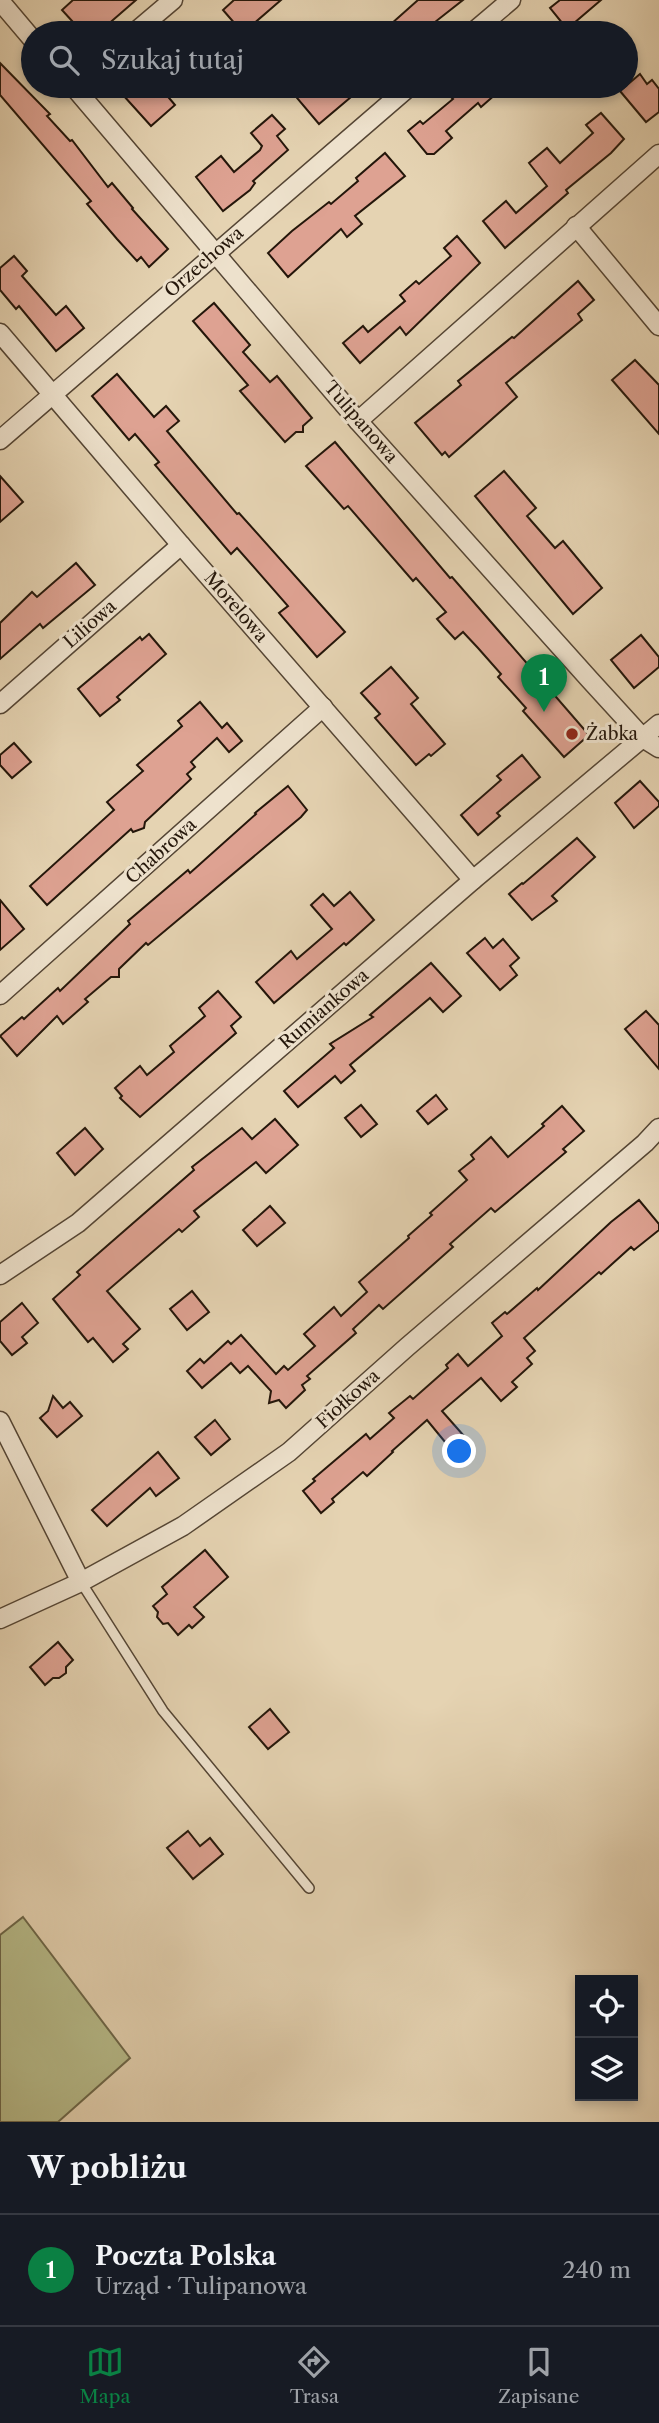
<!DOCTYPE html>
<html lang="pl">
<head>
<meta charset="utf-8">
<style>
  body { margin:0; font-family:"Libre Caslon Text",serif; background:#242831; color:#f1f3f6 }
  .controls { position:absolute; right:21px; bottom:21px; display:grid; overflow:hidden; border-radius:0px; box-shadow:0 4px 10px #0003 }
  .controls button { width:63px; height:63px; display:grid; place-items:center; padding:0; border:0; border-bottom:2px solid #363941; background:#171b24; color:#f1f3f6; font:35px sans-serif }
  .you { position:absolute; left:460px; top:1452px; width:24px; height:24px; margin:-18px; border:5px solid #fff; border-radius:50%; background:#1a73e8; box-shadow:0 0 0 10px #1a73e833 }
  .badge { display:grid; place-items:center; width:46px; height:46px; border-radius:50%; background:#0b8043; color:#fff; font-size:23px; font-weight:700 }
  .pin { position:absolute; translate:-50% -58px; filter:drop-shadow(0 2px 4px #0008) }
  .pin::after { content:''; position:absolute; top:37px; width:24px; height:21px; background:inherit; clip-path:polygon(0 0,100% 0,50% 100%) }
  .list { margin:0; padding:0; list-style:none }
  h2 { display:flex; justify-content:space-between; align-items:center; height:91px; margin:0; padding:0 28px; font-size:30px }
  h2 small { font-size:23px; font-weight:400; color:#9ea1a6 }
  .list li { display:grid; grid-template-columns:46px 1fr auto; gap:21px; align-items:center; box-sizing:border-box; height:112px; padding:0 28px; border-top:2px solid #363941 }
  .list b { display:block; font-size:26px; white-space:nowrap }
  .list p { margin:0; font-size:23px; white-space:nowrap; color:#9ea1a6 }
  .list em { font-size:23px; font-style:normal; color:#9ea1a6 }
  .icon { flex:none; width:38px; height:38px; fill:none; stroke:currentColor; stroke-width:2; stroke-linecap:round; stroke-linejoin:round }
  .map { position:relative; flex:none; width:659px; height:2122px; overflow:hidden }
  .search { position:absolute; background:#171b24; box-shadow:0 4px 10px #0003; left:21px; right:21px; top:21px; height:77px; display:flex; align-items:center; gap:18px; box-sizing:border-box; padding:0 24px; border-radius:38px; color:#9ea1a6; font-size:26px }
  .sheet { height:203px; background:#171b24 }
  nav { display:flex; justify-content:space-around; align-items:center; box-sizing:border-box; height:98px; border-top:2px solid #363941; background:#171b24; font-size:19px; color:#9ea1a6 }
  nav a { display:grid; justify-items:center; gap:4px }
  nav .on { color:#0b8043 }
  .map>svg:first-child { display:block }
</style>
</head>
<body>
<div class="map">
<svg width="659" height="2122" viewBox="0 0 659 2122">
  <rect width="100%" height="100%" fill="#e5d3b2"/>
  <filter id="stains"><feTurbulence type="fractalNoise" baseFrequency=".00286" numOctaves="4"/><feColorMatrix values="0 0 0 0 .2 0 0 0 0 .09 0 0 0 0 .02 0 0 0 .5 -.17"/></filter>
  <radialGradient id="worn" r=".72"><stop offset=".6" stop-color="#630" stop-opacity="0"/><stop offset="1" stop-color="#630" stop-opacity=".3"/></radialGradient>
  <polygon fill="#b7bb8a" stroke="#6e684a" stroke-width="2" points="23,1917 130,2058 58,2122 0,2122 0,1935"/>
  <g fill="#dea292" stroke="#24160a" stroke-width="2">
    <polygon points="73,0 136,0 98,33 83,33 62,10"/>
    <polygon points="234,0 281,0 243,33 223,10"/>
    <polygon points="418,0 463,0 435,22 438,25 429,33 400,33 391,24"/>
    <polygon points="560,0 601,0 567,29 550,8"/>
    <polygon points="0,63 50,114 47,116 70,141 72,140 108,187 112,183 133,208 132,209 168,249 149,267 141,257 137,261 117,239 87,204 91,201 0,95"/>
    <polygon points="640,74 647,84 652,80 659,89 659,112 646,122 620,91"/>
    <polygon points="133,86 159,86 175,105 151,126 123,95"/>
    <polygon points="312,86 364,86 319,124 297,98"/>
    <polygon points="461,86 505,86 481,107 478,103 446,131 452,138 434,154 427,154 408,131 420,121 423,124 453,99 450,96"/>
    <polygon points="601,113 624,139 611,153 566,190 568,193 505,248 483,221 506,201 516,213 547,186 529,163 547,148 560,163 593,133 586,125"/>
    <polygon points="272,115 285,129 277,136 288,150 253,181 255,183 250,190 223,211 196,177 221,156 234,172 260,150 262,146 251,133"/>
    <polygon points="385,153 405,176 355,216 362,224 347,237 341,229 288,277 268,253 292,231 329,202 331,204 358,181 356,178"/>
    <polygon points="457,236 480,263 406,335 400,327 360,363 343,343 363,326 368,332 405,301 400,295 416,281 419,284 451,256 444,248"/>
    <polygon points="14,256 27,271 22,276 56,315 66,306 84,328 56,351 19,306 16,309 0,290 0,268"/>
    <polygon points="578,281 594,300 578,314 582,320 506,383 517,397 449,457 445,452 442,455 415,423 461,385 458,381 512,337 514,338"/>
    <polygon points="214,303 250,345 243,352 270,382 277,376 312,418 303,426 303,432 296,432 285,442 240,391 248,385 193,321"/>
    <polygon points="635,360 659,385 659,434 612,380"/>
    <polygon points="117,374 154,417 166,406 179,421 167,431 237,514 239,513 345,632 317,657 279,613 288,606 237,548 231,554 155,465 159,462 135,434 129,440 92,396"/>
    <polygon points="335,442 450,578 452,577 589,735 564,757 523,711 526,708 498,677 501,674 478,648 463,632 455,639 444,627 437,619 446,612 416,578 413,581 348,506 344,509 306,466"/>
    <polygon points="504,471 536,508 527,516 555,548 563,541 602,588 573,614 475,496"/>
    <polygon points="0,476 23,502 0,522"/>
    <polygon points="76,563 95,585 43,628 40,624 0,659 0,623 32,592 37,597"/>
    <polygon points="149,634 166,654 117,697 120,700 100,716 78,689 140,637 142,640"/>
    <polygon points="641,635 659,657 659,667 634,688 611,660"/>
    <polygon points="391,667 418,698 411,704 445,744 431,756 429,754 416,765 375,718 380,714 361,693"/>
    <polygon points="200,702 222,728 227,723 242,741 229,752 217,738 191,762 195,767 187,774 191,779 145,822 144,828 133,832 131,829 47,905 30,886 114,810 107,802 143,771 137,765 182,726 178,721"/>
    <polygon points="14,743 31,762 12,778 0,765 0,755"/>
    <polygon points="522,755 540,777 497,813 500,816 478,835 461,815 501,780 497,776"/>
    <polygon points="640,781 659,802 659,806 634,828 615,803"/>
    <polygon points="288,786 307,810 301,817 148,945 146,943 119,969 119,977 111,977 85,999 88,1002 63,1024 57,1016 17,1056 0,1036 22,1017 24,1019 58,988 60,991 130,924 128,921 188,870 190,873 256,814 255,813"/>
    <polygon points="577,838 595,857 552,896 557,901 532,920 509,894 522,883 523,884"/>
    <polygon points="350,892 374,920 346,945 344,943 274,1003 256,982 291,951 297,959 332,929 311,905 323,894 334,906"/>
    <polygon points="0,900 24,929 0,950"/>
    <polygon points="485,938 493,948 503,939 519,958 510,966 517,975 500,990 467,953"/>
    <polygon points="431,963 461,996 443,1012 430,998 350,1065 355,1071 341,1083 335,1076 298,1107 284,1091 334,1048 330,1044 373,1017 370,1015"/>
    <polygon points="218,991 241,1017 231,1026 236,1033 140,1117 120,1098 122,1096 115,1088 140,1066 147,1075 174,1052 170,1046 205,1016 199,1008"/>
    <polygon points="646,1011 659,1025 659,1069 625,1029"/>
    <polygon points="436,1095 447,1109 428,1124 417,1111"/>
    <polygon points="361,1105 377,1124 361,1137 345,1118"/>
    <polygon points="562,1106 584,1131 563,1149 566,1152 495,1212 491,1208 450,1244 453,1247 383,1309 379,1305 353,1329 356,1333 307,1376 310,1379 302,1385 305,1390 286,1408 279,1400 269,1403 271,1391 248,1366 240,1373 231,1363 202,1388 187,1371 200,1359 204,1363 228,1341 231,1344 241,1335 276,1374 284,1366 288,1370 315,1346 304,1334 334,1307 341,1316 367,1292 359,1282 409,1238 408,1236 432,1215 430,1213 467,1180 459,1171 474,1159 471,1155 491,1137 508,1157 544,1126 542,1124"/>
    <polygon points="275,1119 298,1145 266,1173 256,1162 194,1211 199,1217 182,1232 179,1229 107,1291 140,1329 123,1344 128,1349 113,1362 93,1338 88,1342 53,1299 80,1275 77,1272 194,1170 192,1167 242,1128 252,1139"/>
    <polygon points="85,1128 103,1149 75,1175 57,1153"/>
    <polygon points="639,1200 659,1224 659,1230 634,1250 631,1247 601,1274 599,1272 524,1338 535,1351 527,1358 532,1364 512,1382 517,1387 501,1401 481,1378 442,1411 464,1436 450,1448 427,1420 392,1451 393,1452 367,1476 363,1472 332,1499 334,1502 321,1513 303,1491 315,1481 313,1479 366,1434 370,1439 394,1418 389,1413 410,1396 413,1399 448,1368 446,1365 458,1354 468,1366 502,1336 492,1323 505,1312 507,1314 537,1288 538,1290 611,1222"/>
    <polygon points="270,1206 285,1223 257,1246 243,1230"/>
    <polygon points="192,1291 209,1312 187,1330 170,1309"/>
    <polygon points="22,1303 38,1323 22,1337 27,1343 12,1355 0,1341 0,1322"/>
    <polygon points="53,1396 63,1408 70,1402 82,1416 57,1437 40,1418 48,1411"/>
    <polygon points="215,1420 230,1439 211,1455 195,1437"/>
    <polygon points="158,1452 179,1478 156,1496 150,1488 107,1526 92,1510"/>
    <polygon points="205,1550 228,1577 194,1607 204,1617 192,1628 189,1625 178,1635 168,1623 163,1624 157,1617 158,1612 153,1606 167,1594 162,1587"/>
    <polygon points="58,1642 73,1660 66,1667 66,1673 59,1678 53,1678 45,1685 30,1667"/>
    <polygon points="270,1709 289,1732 268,1749 249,1727"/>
    <polygon points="188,1831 200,1846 210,1838 223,1854 193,1879 167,1848"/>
  </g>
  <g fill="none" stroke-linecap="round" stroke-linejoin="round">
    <defs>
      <polyline id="lane" points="81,1582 163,1711 309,1888"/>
      <g id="street">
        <polyline points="0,1 33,40"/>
        <polyline points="134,33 173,0"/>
        <polyline points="472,33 511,0"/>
        <polyline points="73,86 358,421 590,680 643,738 659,748"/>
        <polyline points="576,226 659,326"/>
        <polyline points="0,333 181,545 473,880"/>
        <polyline points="358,421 659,154"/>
        <polyline points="0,440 410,86"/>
        <polyline points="0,704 181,545"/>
        <polyline points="0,995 323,707"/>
        <polyline points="0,1275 78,1223 473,880 659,724"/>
        <polyline points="0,1421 81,1582"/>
        <polyline points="0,1619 81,1582 183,1526 289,1452 407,1347 645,1143 659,1128"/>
      </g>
    </defs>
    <use href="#lane" stroke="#544534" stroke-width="12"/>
    <use href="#street" stroke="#544534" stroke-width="21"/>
    <use href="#lane" stroke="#eee2cd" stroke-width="9"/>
    <use href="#street" stroke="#eee2cd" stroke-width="18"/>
  </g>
  <circle fill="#8f2418" stroke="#eee2cd" stroke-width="2.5" cx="572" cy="734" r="7"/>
  <g text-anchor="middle" stroke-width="6" stroke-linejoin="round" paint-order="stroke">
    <g font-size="18" fill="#24160a" stroke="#eee2cd">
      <text transform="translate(204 262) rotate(-41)" y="6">Orzechowa</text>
      <text transform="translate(361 422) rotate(49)" y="6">Tulipanowa</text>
      <text transform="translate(236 607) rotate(49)" y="6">Morelowa</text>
      <text transform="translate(90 624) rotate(-41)" y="6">Liliowa</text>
      <text transform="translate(161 851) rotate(-42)" y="6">Chabrowa</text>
      <text transform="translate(324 1009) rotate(-41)" y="6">Rumiankowa</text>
      <text transform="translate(348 1399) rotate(-42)" y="6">Fiołkowa</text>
    </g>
    <g font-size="18" fill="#24160a" stroke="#eee2cd" text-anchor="start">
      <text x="586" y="740">Żabka</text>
    </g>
  </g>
  <rect width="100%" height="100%" filter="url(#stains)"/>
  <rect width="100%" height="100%" fill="url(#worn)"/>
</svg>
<div class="controls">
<button><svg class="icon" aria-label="locate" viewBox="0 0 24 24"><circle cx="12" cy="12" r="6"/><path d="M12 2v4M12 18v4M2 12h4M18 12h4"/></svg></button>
<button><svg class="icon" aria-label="layers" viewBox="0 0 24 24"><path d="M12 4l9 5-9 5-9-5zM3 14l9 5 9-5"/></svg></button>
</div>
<div class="you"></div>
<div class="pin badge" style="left:544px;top:712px">1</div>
<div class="search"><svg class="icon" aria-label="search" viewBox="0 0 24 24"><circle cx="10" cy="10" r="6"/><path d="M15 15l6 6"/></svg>Szukaj tutaj</div>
</div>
<section class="sheet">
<h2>W pobliżu<small></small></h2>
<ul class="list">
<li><span class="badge">1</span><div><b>Poczta Polska</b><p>Urząd · Tulipanowa</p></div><em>240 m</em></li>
</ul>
</section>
<nav>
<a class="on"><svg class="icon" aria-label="map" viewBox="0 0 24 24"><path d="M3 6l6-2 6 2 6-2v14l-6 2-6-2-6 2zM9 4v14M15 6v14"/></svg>Mapa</a>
<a><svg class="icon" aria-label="directions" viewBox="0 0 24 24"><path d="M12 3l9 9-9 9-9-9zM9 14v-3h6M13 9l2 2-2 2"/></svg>Trasa</a>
<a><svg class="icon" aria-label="saved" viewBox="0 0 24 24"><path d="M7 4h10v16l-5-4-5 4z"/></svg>Zapisane</a>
</nav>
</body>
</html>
